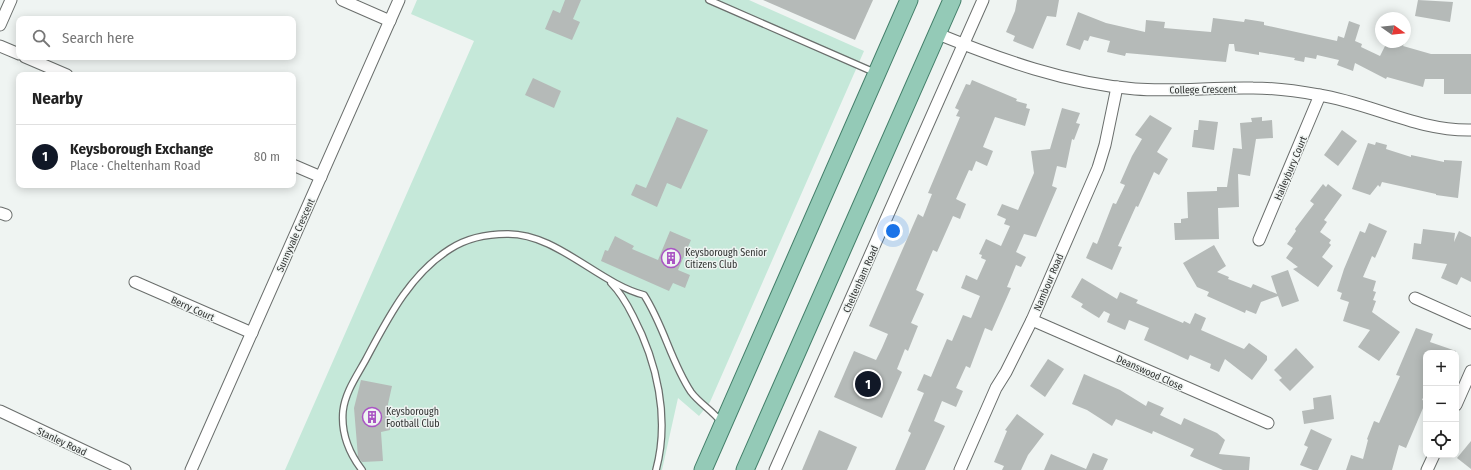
<!DOCTYPE html>
<html lang="en">
<head>
<meta charset="utf-8">
<style>
  body { margin:0; font-family:"Fira Sans Condensed",sans-serif; background:#f2f2f2; color:#222 }
  .controls { position:absolute; right:12px; bottom:12px; display:grid; overflow:hidden; border-radius:8px; box-shadow:0 2px 10px #0003 }
  .controls button { width:36px; height:36px; display:grid; place-items:center; padding:0; border:0; border-bottom:1px solid #e0e0e0; background:#fff; color:#222; font:20px sans-serif }
  .compass { position:absolute; left:1375px; top:12px; width:36px; height:36px; border-radius:50%; background:#fff; box-shadow:0 2px 10px #0003; rotate:105deg }
  .you { position:absolute; left:893px; top:231px; width:14px; height:14px; margin:-10px; border:3px solid #fff; border-radius:50%; background:#1a73e8; box-shadow:0 0 0 6px #1a73e833 }
  .badge { display:grid; place-items:center; width:26px; height:26px; border-radius:50%; background:#111827; color:#fff; font-size:13px; font-weight:700 }
  .pin { position:absolute; translate:-50% -50%; border:2px solid #fff; box-shadow:0 1px 4px #0006 }
  .list { margin:0; padding:0; list-style:none }
  h2 { display:flex; justify-content:space-between; align-items:center; height:52px; margin:0; padding:0 16px; font-size:17px }
  h2 small { font-size:13px; font-weight:400; color:#767676 }
  .list li { display:grid; grid-template-columns:26px 1fr auto; gap:12px; align-items:center; box-sizing:border-box; height:64px; padding:0 16px; border-top:1px solid #e0e0e0 }
  .list b { display:block; font-size:15px; white-space:nowrap }
  .list p { margin:0; font-size:13px; white-space:nowrap; color:#767676 }
  .list em { font-size:13px; font-style:normal; color:#767676 }
  .icon { flex:none; width:22px; height:22px; fill:none; stroke:currentColor; stroke-width:2; stroke-linecap:round; stroke-linejoin:round }
  .map { position:relative; flex:none; width:1471px; height:470px; overflow:hidden }
  .search { position:absolute; background:#fff; box-shadow:0 2px 10px #0003; left:16px; top:16px; width:280px; height:44px; display:flex; align-items:center; gap:10px; box-sizing:border-box; padding:0 14px; border-radius:8px; color:#767676; font-size:15px }
  .panel { position:absolute; background:#fff; box-shadow:0 2px 10px #0003; left:16px; top:72px; width:280px; height:116px; border-radius:8px }
  .map>svg:first-child { display:block }
</style>
</head>
<body>
<div class="map">
<svg width="1471" height="470" viewBox="0 0 1471 470">
  <rect width="100%" height="100%" fill="#eff4f2"/>
  <polygon fill="#c5e8d9" points="417,0 749,0 864,51 710,402 699,416 678,398 662,470 285,470 474,41 411,14"/>
  <g fill="#b5bab8">
    <polygon points="565,0 581,0 573,19 580,22 572,40 545,29 553,10 560,13"/>
    <polygon points="763,0 873,0 855,40"/>
    <polygon points="1017,0 1059,0 1056,17 1047,16 1033,49 1013,41 1015,36 1006,32 1015,11"/>
    <polygon points="1418,0 1453,2 1450,22 1415,16"/>
    <polygon points="1078,12 1106,23 1145,32 1146,20 1165,22 1164,28 1211,32 1213,18 1244,22 1245,19 1264,22 1264,25 1337,41 1338,36 1344,38 1349,21 1360,25 1355,41 1362,44 1361,47 1380,56 1387,42 1405,42 1403,46 1431,54 1471,54 1471,94 1444,94 1444,79 1425,79 1423,87 1387,77 1386,79 1355,63 1353,71 1337,65 1339,60 1317,55 1316,59 1305,57 1304,62 1294,60 1295,58 1259,52 1259,55 1235,51 1234,44 1229,44 1226,62 1126,53 1125,56 1107,52 1110,41 1090,36 1088,41 1084,40 1080,50 1066,45"/>
    <polygon points="533,78 561,91 554,108 525,95"/>
    <polygon points="972,80 1017,99 1016,101 1027,104 1026,108 1030,109 1025,126 995,117 983,147 993,151 987,166 976,161 972,171 969,170 956,199 966,204 960,219 953,216 937,252 933,250 916,290 924,294 911,323 918,326 908,351 905,349 897,369 902,372 882,418 834,397 854,351 876,360 882,348 888,334 869,326 918,214 923,217 932,194 928,193 960,117 956,116 959,110 955,108 966,84 970,85"/>
    <polygon points="1062,108 1080,113 1076,123 1080,124 1074,140 1072,139 1066,168 1057,166 1052,186 1057,188 1036,237 1024,234 1016,252 1026,257 1021,267 1016,265 1007,287 1011,288 992,331 985,328 970,368 966,366 956,388 963,391 956,407 942,401 934,421 945,426 925,470 895,470 911,433 908,431 924,393 917,390 924,374 931,377 947,339 952,341 963,315 971,318 980,296 961,288 966,275 977,280 986,260 981,258 982,255 979,254 986,239 1001,246 1010,226 1004,224 1006,219 997,215 1002,204 1018,210 1034,173 1031,151 1050,149"/>
    <polygon points="1150,115 1172,128 1157,152 1168,159 1159,175 1154,172 1138,207 1136,206 1118,246 1122,247 1112,270 1086,258 1093,242 1097,244 1113,203 1116,204 1125,185 1120,183 1132,156 1142,139 1135,135"/>
    <polygon points="677,117 708,130 681,189 667,183 657,207 631,195 636,184 646,188"/>
    <polygon points="1262,117 1262,121 1272,120 1273,138 1256,139 1250,176 1238,174 1239,207 1218,208 1219,239 1175,240 1174,223 1181,223 1181,219 1188,218 1187,192 1217,191 1217,187 1227,187 1233,148 1242,149 1240,123 1252,122 1251,118"/>
    <polygon points="1199,120 1218,122 1214,150 1192,147 1194,130 1198,130"/>
    <polygon points="1342,130 1357,141 1338,166 1324,155"/>
    <polygon points="1376,142 1387,145 1386,149 1411,157 1411,155 1444,162 1444,160 1462,161 1458,198 1436,195 1436,194 1382,182 1380,187 1378,185 1370,195 1352,189 1368,143 1375,145"/>
    <polygon points="1323,184 1326,187 1328,184 1342,195 1324,220 1327,222 1320,232 1331,240 1329,243 1331,245 1322,257 1333,266 1318,287 1293,269 1298,267 1286,258 1293,248 1287,244 1296,231 1295,229 1314,204 1310,201"/>
    <polygon points="1369,223 1387,231 1375,258 1372,256 1363,277 1376,281 1373,291 1376,292 1373,300 1376,301 1372,312 1400,332 1379,361 1358,347 1370,330 1343,321 1349,302 1340,299 1342,293 1337,291 1344,269 1360,231 1365,233"/>
    <polygon points="1423,229 1455,233 1454,242 1459,231 1471,237 1471,282 1461,277 1457,285 1441,278 1447,264 1412,259 1414,243 1421,244"/>
    <polygon points="670,231 691,240 678,270 690,275 685,288 673,283 669,291 601,261 605,250 608,251 615,236 634,246 632,249 658,260"/>
    <polygon points="1214,245 1226,266 1217,272 1229,277 1228,279 1251,288 1253,284 1277,294 1271,276 1288,270 1299,301 1282,307 1278,296 1261,302 1256,314 1246,310 1245,313 1207,296 1209,292 1197,287 1183,263"/>
    <polygon points="1082,278 1117,299 1120,292 1138,300 1136,303 1183,323 1184,321 1190,324 1195,313 1206,318 1201,330 1244,349 1249,343 1267,356 1267,360 1252,380 1225,359 1219,372 1210,368 1211,364 1190,355 1188,360 1171,352 1144,340 1149,328 1129,320 1125,330 1107,322 1110,314 1104,311 1099,318 1081,307 1083,304 1071,297"/>
    <polygon points="1416,328 1433,334 1430,342 1456,351 1456,353 1426,353 1426,391 1422,400 1426,401 1406,448 1399,445 1392,470 1346,470 1351,455 1363,459 1368,440 1367,439 1374,421 1379,423 1400,376 1396,375"/>
    <polygon points="1296,348 1314,367 1290,391 1279,380 1282,378 1274,370"/>
    <polygon points="1048,359 1064,369 1045,397 1030,386"/>
    <polygon points="1084,374 1120,390 1146,406 1148,401 1164,408 1160,415 1181,425 1184,418 1217,433 1225,440 1219,454 1250,457 1249,470 1223,470 1190,456 1194,449 1153,431 1152,434 1116,419 1112,426 1087,410 1072,404"/>
    <polygon points="361,380 392,386 388,404 390,430 381,432 383,461 362,462 358,457 354,408"/>
    <polygon points="1331,395 1334,419 1304,424 1302,411 1314,409 1313,398"/>
    <polygon points="1017,414 1044,434 1028,455 1021,470 1002,470 1004,466 994,462 1007,431 1005,430"/>
    <polygon points="1311,429 1332,439 1318,470 1313,470 1300,465 1308,447 1304,445"/>
    <polygon points="819,430 857,447 847,470 802,470"/>
    <polygon points="1471,441 1471,469 1457,458"/>
    <polygon points="1093,453 1108,459 1103,470 1044,470 1051,454 1086,469"/>
  </g>
  <g fill="none" stroke-linecap="round" stroke-linejoin="round">
    <defs>
      <g id="service">
        <polyline points="709,0 876,73"/>
        <path d="M 611,283 C 620,292 627,304 633,316 C 657,362 670,418 656,470"/>
        <path d="M 362,470 C 349,453 341,433 343,411 C 345,393 356,377 365,361 C 387,320 409,275 450,249 C 467,238 487,234 507,234 C 556,233 598,283 644,295 C 664,326 671,362 691,392 C 699,403 713,411 721,422"/>
      </g>
      <g id="minor">
        <polyline points="342,0 390,21"/>
        <polyline points="0,25 11,0"/>
        <path d="M 938,34 C 1002,60 1065,83 1135,89 C 1174,92 1213,87 1253,88 C 1275,88 1297,91 1319,95 C 1371,103 1417,131 1471,130"/>
        <polyline points="0,46 19,54"/>
        <polyline points="25,57 67,75"/>
        <polyline points="293,165 321,177"/>
        <polyline points="0,213 6,215"/>
        <polyline points="1259,240 1320,95"/>
        <polyline points="135,282 252,333"/>
        <polyline points="1415,298 1471,323"/>
        <polyline points="1032,320 1268,423"/>
        <polyline points="1456,405 1471,371"/>
        <polyline points="0,411 125,470"/>
        <polyline points="191,470 399,0"/>
        <polyline points="775,470 983,0"/>
        <polyline points="960,470 996,388 1006,372 1032,320 1098,168 1105,145 1117,87"/>
        <polyline points="1427,470 1434,455"/>
      </g>
      <g id="primary">
        <polyline points="703,470 909,0"/>
        <polyline points="745,470 952,0"/>
      </g>
    </defs>
    <use href="#service" stroke="#6a6e6c" stroke-width="8"/>
    <use href="#minor" stroke="#6a6e6c" stroke-width="13"/>
    <use href="#primary" stroke="#437e69" stroke-width="19"/>
    <use href="#service" stroke="#fff" stroke-width="5.5"/>
    <use href="#minor" stroke="#fff" stroke-width="11"/>
    <use href="#primary" stroke="#94cab7" stroke-width="17"/>
  </g>
  <defs>
    <symbol id="building-ring" viewBox="-11 -11 22 22"><circle r="9.5" fill="#eff4f2" stroke="#aa55c4" stroke-width="1.5"/><path d="M-4-6H4V6H1V3H-1V6H-4ZM-2.5-4.3h1.7v1.8h-1.7ZM.8-4.3h1.7v1.8H.8ZM-2.5-1h1.7V.8h-1.7ZM.8-1h1.7V.8H.8Z" fill="#aa55c4"/></symbol>
  </defs>
  <g fill-rule="evenodd">
    <use href="#building-ring" x="660" y="247" width="22" height="22"/>
    <use href="#building-ring" x="361" y="406" width="22" height="22"/>
  </g>
  <g text-anchor="middle" stroke-width="3" stroke-linejoin="round" paint-order="stroke">
    <g font-size="10" fill="#313332" stroke="#eff4f2">
      <text transform="translate(1203 89) rotate(-1)" y="4">College Crescent</text>
      <text transform="translate(1290 168) rotate(-67)" y="4">Haileybury Court</text>
      <text transform="translate(295 235) rotate(-66)" y="4">Sunnyvale Crescent</text>
      <text transform="translate(860 279) rotate(-66)" y="4">Cheltenham Road</text>
      <text transform="translate(1048 282) rotate(-67)" y="4">Nambour Road</text>
      <text transform="translate(193 308) rotate(24)" y="4">Berry Court</text>
      <text transform="translate(1150 372) rotate(24)" y="4">Deanswood Close</text>
      <text transform="translate(62 441) rotate(25)" y="4">Stanley Road</text>
    </g>
    <g font-size="10" fill="#313332" stroke="#eff4f2" text-anchor="start">
      <text x="685" y="256">Keysborough Senior<tspan x="685" dy="12">Citizens Club</tspan></text>
      <text x="386" y="415">Keysborough<tspan x="386" dy="12">Football Club</tspan></text>
    </g>
  </g>
</svg>
<div class="controls">
<button>+</button>
<button>−</button>
<button><svg class="icon" aria-label="locate" viewBox="0 0 24 24"><circle cx="12" cy="12" r="6"/><path d="M12 2v4M12 18v4M2 12h4M18 12h4"/></svg></button>
</div>
<svg class="compass" viewBox="-18 -18 36 36"><path d="M0-13l5 13h-10z" fill="#e53935"/><path d="M0 13l5-13h-10z" fill="#767676"/></svg>
<div class="you"></div>
<div class="pin badge" style="left:868px;top:384px">1</div>
<div class="search"><svg class="icon" aria-label="search" viewBox="0 0 24 24"><circle cx="10" cy="10" r="6"/><path d="M15 15l6 6"/></svg>Search here</div>
<section class="panel">
<h2>Nearby<small></small></h2>
<ul class="list">
<li><span class="badge">1</span><div><b>Keysborough Exchange</b><p>Place · Cheltenham Road</p></div><em>80 m</em></li>
</ul>
</section>
</div>
</body>
</html>
